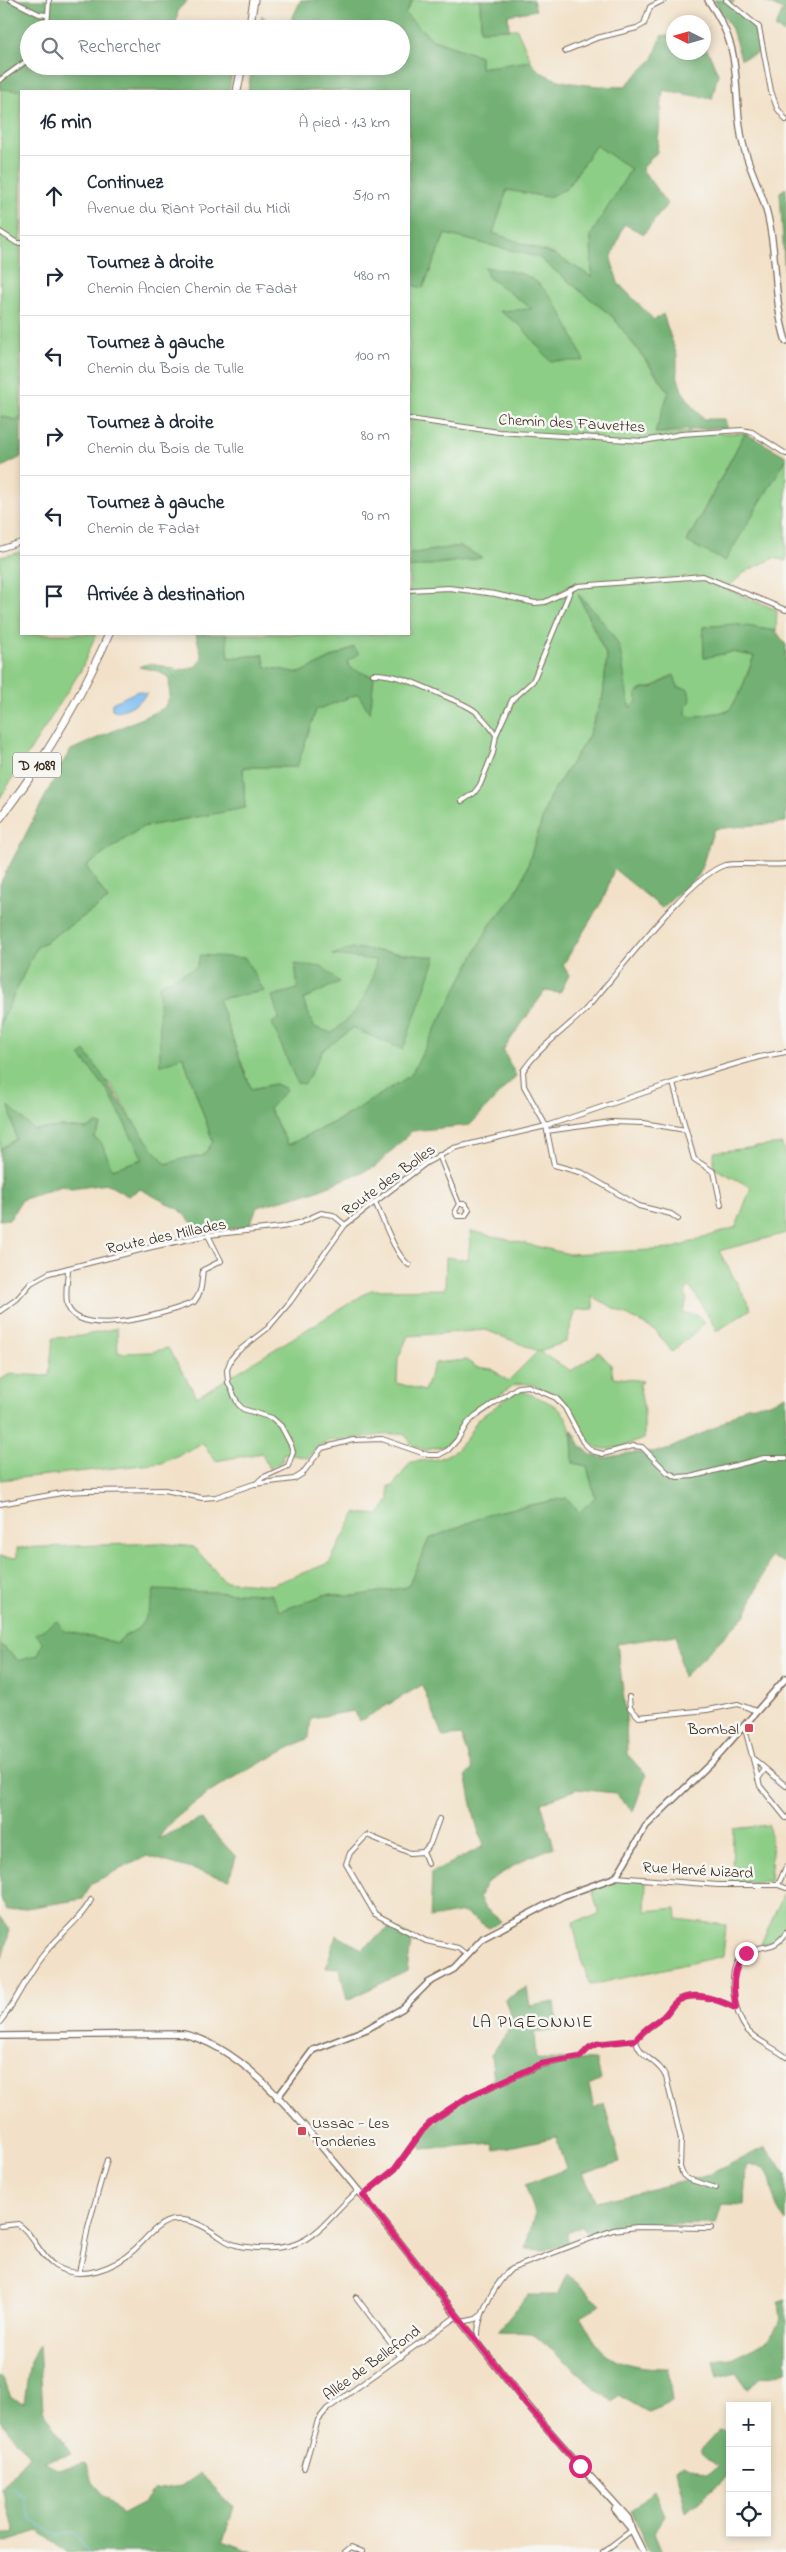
<!DOCTYPE html>
<html lang="fr">
<head>
<meta charset="utf-8">
<style>
  body { margin:0; font-family:"Indie Flower",sans-serif; background:#f6f6f7; color:#1f2937 }
  .controls { position:absolute; right:15px; bottom:15px; display:grid; overflow:hidden; border-radius:0px; box-shadow:0 2px 8px #0003 }
  .controls button { width:45px; height:45px; display:grid; place-items:center; padding:0; border:0; border-bottom:1px solid #e0e1e3; background:#fff; color:#1f2937; font:25px sans-serif }
  .compass { position:absolute; left:666px; top:15px; width:45px; height:45px; border-radius:50%; background:#fff; box-shadow:0 2px 8px #0003; rotate:275deg }
  .stop { position:absolute; width:15px; height:15px; margin:-11px; border:4px solid #db2777; border-radius:50%; background:#fff }
  .stop.end { background:#db2777; border-color:#fff; box-shadow:0 1px 5px #0008 }
  .list { margin:0; padding:0; list-style:none }
  h2 { display:flex; justify-content:space-between; align-items:center; height:65px; margin:0; padding:0 20px; font-size:21px }
  h2 small { font-size:16px; font-weight:400; color:#747a83 }
  .list li { display:grid; grid-template-columns:32px 1fr auto; gap:15px; align-items:center; box-sizing:border-box; height:80px; padding:0 20px; border-top:1px solid #e0e1e3 }
  .list b { display:block; font-size:19px; white-space:nowrap }
  .list p { margin:0; font-size:16px; white-space:nowrap; color:#747a83 }
  .list em { font-size:16px; font-style:normal; color:#747a83 }
  .icon { flex:none; width:28px; height:28px; fill:none; stroke:currentColor; stroke-width:2; stroke-linecap:round; stroke-linejoin:round }
  .map { position:relative; flex:none; width:786px; height:2552px; overflow:hidden }
  .search { position:absolute; background:#fff; box-shadow:0 2px 8px #0003; left:20px; top:20px; width:390px; height:55px; display:flex; align-items:center; gap:12px; box-sizing:border-box; padding:0 18px; border-radius:28px; color:#747a83; font-size:19px }
  .panel { position:absolute; background:#fff; box-shadow:0 2px 8px #0003; left:20px; top:90px; width:390px; height:545px; border-radius:0px }
  .map>svg:first-child { display:block }
</style>
</head>
<body>
<div class="map">
<svg width="786" height="2552" viewBox="0 0 786 2552">
  <rect width="100%" height="100%" fill="#f6f6f2"/>
  <filter id="ink" filterUnits="userSpaceOnUse"><feTurbulence type="fractalNoise" baseFrequency=".02" numOctaves="2"/><feDisplacementMap in="SourceGraphic" scale="10" xChannelSelector="R" yChannelSelector="G"/><feConvolveMatrix kernelMatrix="1 2 1 2 8 2 1 2 1" color-interpolation-filters="sRGB"/></filter>
  <filter id="wash" filterUnits="userSpaceOnUse"><feTurbulence type="fractalNoise" baseFrequency=".0096" numOctaves="4" result="noise"/><feDisplacementMap in="SourceGraphic" scale="20" xChannelSelector="R" yChannelSelector="G"/><feGaussianBlur stdDeviation="1.12" result="paint"/><feColorMatrix in="noise" values="0 0 0 0 0 0 0 0 0 0 0 0 0 0 0 0 0 1.4 0 .05"/><feComposite in="paint" operator="in"/></filter>
  <g filter="url(#wash)">
    <rect width="100%" height="100%" fill="#f2e1c8"/>
    <g fill="#8dce86" stroke="#647c52" fill-rule="evenodd">
      <polygon points="413,0 480,0 481,30 517,29 531,61 480,68 480,56 433,40 405,14"/>
      <polygon points="1,88 25,91 21,91 21,416 16,420 0,416"/>
      <polygon points="596,145 631,169 591,235 592,277 555,255 493,233 507,190 548,197 566,189"/>
      <path d="M 445,234 L 538,257 L 613,317 L 669,392 L 655,433 L 745,433 L 687,541 L 725,561 L 786,459 L 786,561 L 774,558 L 745,572 L 726,589 L 777,610 L 776,631 L 734,624 L 703,627 L 704,657 L 732,652 L 754,656 L 741,691 L 729,711 L 692,717 L 686,715 L 686,706 L 673,675 L 651,688 L 645,688 L 637,702 L 630,708 L 621,668 L 620,648 L 578,595 L 607,657 L 603,696 L 588,737 L 549,798 L 524,877 L 513,897 L 490,925 L 411,1075 C 373,1103 331,1124 288,1145 L 269,1108 L 275,1084 L 251,1089 L 218,999 L 264,991 L 197,967 L 160,1065 L 183,1056 L 213,1142 L 203,1156 L 186,1158 L 166,1164 L 145,1140 L 112,1086 L 80,1055 L 108,1091 L 143,1159 L 112,1169 L 101,1142 L 93,1138 L 102,1125 L 97,1124 L 87,1129 L 62,1127 L 33,1130 L 10,1107 L 16,1139 L 0,1149 L 0,1024 L 36,948 L 108,900 L 86,866 L 142,827 L 245,808 L 243,767 L 297,767 L 315,710 L 358,694 L 370,712 L 347,661 L 354,647 L 300,673 L 266,667 L 263,655 L 229,658 L 226,634 L 409,634 L 409,568 L 481,558 L 460,546 L 409,554 L 409,284 L 423,288 Z"/>
      <polygon points="21,552 21,634 96,634 81,670 0,798 0,557"/>
      <path d="M 782,1144 L 786,1161 L 786,1233 L 719,1251 L 751,1309 L 717,1331 L 694,1292 L 688,1287 L 685,1294 L 687,1299 L 683,1313 L 696,1315 L 705,1323 L 672,1352 L 656,1331 L 592,1296 L 594,1309 L 576,1310 L 566,1342 L 539,1351 L 571,1371 L 599,1352 L 611,1365 L 613,1377 L 643,1381 L 639,1384 L 644,1411 L 644,1439 C 633,1442 617,1450 606,1449 C 582,1449 579,1418 567,1404 C 560,1396 550,1392 540,1388 C 531,1384 524,1382 514,1385 L 466,1419 L 455,1439 L 446,1446 L 426,1450 L 414,1446 L 403,1433 L 328,1441 L 318,1446 L 307,1458 L 283,1453 L 282,1461 L 269,1469 L 262,1453 L 215,1461 L 203,1443 L 162,1463 L 0,1480 L 0,1380 L 10,1374 L 49,1376 L 53,1338 L 81,1336 L 117,1328 L 118,1353 L 151,1352 L 168,1348 L 197,1397 L 371,1290 L 445,1289 L 446,1257 L 468,1260 L 471,1231 L 569,1254 L 671,1249 L 736,1227 L 751,1187 L 714,1168 L 714,1152 ZM 486,1330 L 538,1351 L 508,1381 L 492,1369 L 476,1367 L 466,1360 L 435,1363 L 424,1391 L 397,1383 L 398,1358 L 408,1336 Z"/>
      <path d="M 519,1390 C 566,1408 572,1410 573,1463 L 587,1466 L 595,1497 L 578,1514 L 566,1498 L 495,1512 L 429,1539 L 408,1587 L 355,1596 L 327,1594 L 279,1612 L 154,1590 C 153,1601 146,1622 137,1629 C 129,1635 123,1634 118,1643 L 64,1631 L 43,1643 L 38,1655 L 19,1661 L 0,1644 L 0,1557 L 17,1558 L 17,1548 L 159,1543 L 194,1547 L 224,1581 L 271,1585 L 329,1563 L 356,1513 L 379,1515 L 389,1500 L 389,1486 L 392,1487 L 411,1462 L 439,1459 L 455,1451 L 466,1439 L 478,1419 Z"/>
      <polygon points="769,1825 772,1852 770,1881 732,1883 733,1829"/>
      <polygon points="628,1879 646,1881 645,1911 676,1908 677,1919 726,1925 723,1956 591,1985 581,1960 573,1922 599,1915 592,1888"/>
      <polygon points="785,1891 786,1926 778,1940 761,1944"/>
    </g>
    <g fill="#72b173" stroke="#566e48" fill-rule="evenodd">
      <polygon points="0,0 188,0 178,10 176,25 180,29 29,29 29,66 233,66 229,91 25,91 0,89"/>
      <path d="M 301,0 L 413,0 L 405,14 L 433,40 L 480,56 L 480,68 L 531,61 C 543,86 599,86 624,87 L 653,59 L 662,35 L 673,37 L 674,52 L 704,52 L 704,43 L 718,73 L 712,99 L 663,90 L 657,152 L 642,169 L 667,204 L 644,234 L 624,224 L 611,259 L 618,283 L 654,320 L 663,314 L 677,356 L 677,375 L 682,391 L 698,413 L 705,419 L 725,419 L 727,427 L 655,433 L 669,391 L 613,317 L 538,257 L 445,234 L 423,288 L 409,284 L 409,91 L 248,91 L 252,66 L 401,66 L 401,29 L 287,29 ZM 596,145 L 631,169 L 591,235 L 592,277 L 555,255 L 493,233 L 507,190 L 548,197 L 566,189 Z"/>
      <polygon points="480,0 533,0 536,10 508,15 509,29 481,30"/>
      <path d="M 714,0 L 735,0 L 730,6 C 750,21 757,26 761,52 L 741,59 L 732,29 Z"/>
      <polygon points="762,0 786,0 786,34 775,28 783,10"/>
      <polygon points="262,15 274,29 259,29"/>
      <polygon points="786,188 786,294 780,192"/>
      <path d="M 485,267 C 496,269 508,270 519,273 C 553,282 571,333 584,361 L 550,361 L 521,326 L 499,311 L 532,309 L 488,277 Z"/>
      <polygon points="0,416 16,420 21,416 21,457 0,468"/>
      <polygon points="745,433 786,456 786,459 725,561 687,542"/>
      <polygon points="460,546 482,558 409,568 409,554"/>
      <path d="M 578,594 C 587,602 618,638 620,650 C 624,669 625,689 630,708 L 637,702 L 636,693 L 645,688 L 652,688 L 674,675 L 678,687 L 688,689 L 691,701 L 686,706 L 686,715 L 692,717 L 729,711 L 741,691 L 754,656 L 732,652 L 704,658 L 703,627 L 734,624 L 776,631 L 786,645 L 786,822 L 714,829 L 699,875 L 662,908 L 614,869 L 604,898 L 563,965 L 569,975 L 560,993 L 545,991 L 503,1050 L 516,1076 L 470,1125 L 412,1131 L 375,1167 L 315,1191 L 257,1207 L 249,1227 L 201,1232 L 180,1210 L 140,1189 L 128,1196 L 107,1184 L 71,1189 L 62,1186 L 21,1200 L 10,1219 L 0,1220 L 0,1149 L 16,1139 L 9,1106 L 34,1130 L 62,1127 L 87,1129 L 97,1124 L 102,1125 L 94,1138 L 101,1142 L 112,1169 L 143,1159 L 108,1091 L 80,1055 L 85,1051 C 113,1088 135,1130 166,1164 L 186,1158 L 203,1156 L 213,1142 L 183,1056 L 160,1066 L 159,985 L 197,967 L 200,955 L 245,958 L 264,991 L 218,999 L 251,1089 L 275,1084 L 287,1089 L 269,1109 L 288,1145 L 343,1118 L 411,1075 L 490,925 L 513,897 L 524,877 L 549,798 L 588,737 L 603,696 L 607,657 Z"/>
      <path d="M 196,634 L 226,634 L 229,658 L 263,655 L 266,667 L 300,673 L 354,647 L 359,654 L 347,661 L 350,668 L 374,677 L 370,713 L 358,694 L 316,710 L 297,767 L 243,767 L 245,808 L 142,827 L 86,866 L 108,900 L 36,948 L 0,1024 L 0,884 L 63,762 L 71,750 L 164,708 L 170,696 L 169,678 L 158,671 L 139,667 C 153,659 167,670 182,670 C 187,670 193,667 198,665 L 202,658 Z"/>
      <path d="M 352,948 L 436,957 L 403,1050 L 353,1028 L 323,1050 L 305,1084 L 297,1083 L 272,1023 L 279,1018 L 272,996 L 298,989 L 295,964 L 323,967 L 339,982 L 303,1000 L 314,1027 L 332,1033 C 358,1011 371,996 376,960 L 332,955 Z"/>
      <path d="M 786,1395 L 786,1563 L 771,1557 L 745,1616 L 683,1677 L 676,1635 L 617,1644 L 626,1715 L 627,1754 L 646,1775 L 633,1812 L 615,1793 L 577,1789 L 541,1803 L 554,1847 L 525,1859 L 486,1883 L 479,1897 L 484,1907 L 501,1921 L 489,1928 L 463,1912 L 430,1918 L 432,1872 L 484,1846 L 476,1824 L 466,1775 L 472,1770 L 461,1735 L 443,1737 L 422,1685 L 360,1721 L 354,1711 L 311,1718 L 309,1738 C 267,1760 183,1799 158,1839 L 201,1819 L 236,1857 L 229,1880 L 147,1856 L 92,1883 L 83,1899 L 7,1911 L 0,1898 L 0,1644 L 19,1661 L 38,1655 L 43,1643 L 36,1634 L 57,1621 L 64,1631 L 118,1643 C 123,1634 129,1635 137,1629 C 146,1622 153,1601 154,1590 L 271,1594 L 280,1611 L 327,1594 L 355,1596 L 408,1587 L 429,1539 L 495,1512 L 567,1498 L 579,1513 L 595,1497 L 587,1466 L 573,1463 L 572,1430 L 581,1446 L 591,1455 L 603,1458 L 631,1453 L 664,1451 L 716,1427 L 747,1406 L 770,1403 Z"/>
      <polygon points="0,1917 10,1930 0,1965"/>
      <polygon points="389,1928 412,1936 407,1971 347,2000 340,1969 326,1968 336,1935 362,1949"/>
      <path d="M 527,1987 L 530,2006 L 555,2002 L 558,2030 L 534,2033 L 536,2059 L 596,2060 L 601,2079 L 589,2085 L 594,2108 L 604,2103 L 620,2162 L 583,2173 L 597,2202 L 706,2176 L 765,2147 L 786,2174 L 786,2222 C 783,2217 777,2211 776,2205 C 770,2187 774,2160 746,2166 L 744,2205 L 722,2204 L 716,2224 L 633,2225 L 589,2234 L 582,2226 L 567,2234 L 568,2244 L 545,2250 L 525,2249 L 535,2213 L 525,2185 L 566,2169 L 556,2137 L 495,2150 L 493,2143 L 422,2149 L 417,2143 C 436,2116 467,2098 494,2079 L 491,2055 L 514,2023 L 505,2000 Z"/>
      <path d="M 567,2274 L 601,2304 L 580,2316 C 587,2326 593,2341 601,2349 C 618,2366 646,2368 668,2368 L 672,2402 L 648,2412 L 618,2395 L 612,2402 L 532,2333 L 498,2331 L 528,2295 L 557,2295 Z"/>
      <polygon points="786,2299 786,2371 760,2379 747,2389 736,2373 718,2378 714,2360 731,2358 768,2340 781,2320 779,2301"/>
      <polygon points="39,2345 43,2410 72,2454 44,2462 57,2469 86,2463 92,2481 121,2515 144,2503 153,2490 181,2486 200,2473 234,2507 223,2541 254,2552 68,2552 38,2531 0,2543 0,2536 14,2532 2,2488 29,2455 0,2421 0,2376 4,2378 11,2398 24,2403 30,2361"/>
      <polygon points="720,2429 730,2431 730,2474 686,2512 676,2470 683,2464 707,2474 718,2467 700,2451"/>
      <polygon points="654,2490 665,2515 654,2532 662,2552 649,2552 631,2511"/>
    </g>
    <polygon fill="#7cbef2" stroke="#5c7488" points="138,691 147,694 136,704 118,712 112,710 112,703"/>
    <g fill="none" stroke-linecap="round" stroke-linejoin="round">
      <polyline stroke="#7cbef2" stroke-width="1" points="11,2487 24,2497 31,2520 58,2536 73,2533 90,2552"/>
    </g>
  </g>
  <g filter="url(#ink)">
    <g fill="none" stroke-linecap="round" stroke-linejoin="round">
      <defs>
        <g id="minor">
          <polyline points="11,0 39,14 46,15"/>
          <polyline points="726,0 759,27 771,91 777,108 786,120"/>
          <polyline points="47,29 49,0"/>
          <polyline points="565,51 597,38 637,28 644,24 650,7 664,0"/>
          <polyline points="0,80 29,59"/>
          <polyline points="0,232 17,243 21,243"/>
          <polyline points="409,419 499,432 644,441 681,434 742,430 752,432 786,454"/>
          <polyline points="0,549 21,542"/>
          <polyline points="409,590 449,588 495,594 535,603 545,602 578,586 703,576 786,610"/>
          <path d="M 373,674 C 397,674 418,684 440,694 C 452,700 464,703 475,711 C 484,718 490,726 496,735"/>
          <polyline points="462,801 474,793 480,785 493,753 496,735 512,700 533,681 571,589"/>
          <polyline points="673,1083 694,1159 714,1172 721,1205"/>
          <polyline points="547,1131 611,1122 643,1123 686,1130"/>
          <polyline points="439,1155 459,1204 455,1211 457,1216 465,1216 469,1210 465,1204 459,1204"/>
          <path d="M 375,1202 C 383,1219 395,1255 409,1265"/>
          <path d="M 678,1219 L 671,1214 L 639,1206 L 583,1173 L 554,1165 L 546,1126 L 524,1086 L 523,1071 C 539,1047 565,1030 585,1010 C 616,977 687,877 725,865 C 737,862 770,866 786,864"/>
          <path d="M 68,1268 C 68,1279 64,1297 68,1307 C 83,1340 171,1312 194,1302 C 203,1291 201,1282 203,1270 L 221,1261 L 208,1235"/>
          <polyline points="0,1311 17,1299 31,1283 49,1273 152,1247 208,1235 282,1227 299,1223 321,1213 333,1215 345,1225"/>
          <polyline points="256,1484 262,1478 288,1466 293,1452 291,1445 281,1426 272,1418 243,1409 238,1404 228,1382 227,1370 231,1359 237,1352 268,1328 290,1302 345,1225 426,1163 454,1148 546,1126 684,1079 759,1057 786,1052"/>
          <polyline points="0,1504 67,1492 87,1491 165,1490 202,1498 216,1497 254,1484 294,1479 302,1474 322,1448 353,1440 382,1439 428,1455 439,1455 448,1450 458,1439 467,1424 475,1416 518,1387 528,1386 556,1398 565,1408 583,1442 592,1451 603,1454 633,1446 642,1447 667,1472 677,1477 694,1476 764,1458 786,1458"/>
          <polyline points="629,1697 630,1708 639,1717 707,1710 738,1704 756,1711"/>
          <polyline points="744,1725 760,1786 786,1818"/>
          <polyline points="755,1760 786,1786"/>
          <polyline points="758,1779 765,1769"/>
          <polyline points="439,1819 430,1844 423,1852 410,1853 367,1835 350,1853 346,1864 375,1914 426,1941 458,1948 467,1955"/>
          <polyline points="423,1852 428,1864"/>
          <polyline points="616,1877 718,1885 778,1885 786,1888"/>
          <polyline points="778,1885 786,1867"/>
          <path d="M 786,1933 C 772,1953 763,1942 746,1953 C 724,1968 733,2013 748,2031 C 757,2041 775,2048 786,2057"/>
          <path d="M 0,2022 C 16,2002 25,1979 40,1959 C 55,1938 79,1922 91,1900"/>
          <path d="M 716,2188 L 688,2179 L 683,2175 L 680,2167 L 681,2139 L 666,2077 C 659,2060 639,2058 636,2040 C 644,2029 653,2025 663,2017 C 668,2013 671,2006 676,2002 C 692,1989 719,2000 736,2008"/>
          <polyline points="363,2195 395,2169 422,2131 433,2120 468,2097 541,2065 580,2057 589,2048 597,2044 636,2040"/>
          <path d="M 0,2226 L 18,2224 C 34,2234 39,2256 55,2266 C 81,2282 115,2268 135,2249 C 146,2239 159,2221 174,2220 C 194,2218 210,2230 226,2241 C 236,2247 247,2247 259,2248 C 313,2252 323,2221 359,2190"/>
          <polyline points="79,2273 88,2227 107,2160"/>
          <polyline points="356,2297 401,2357"/>
          <polyline points="462,2322 476,2319 481,2315"/>
          <path d="M 479,2343 C 473,2321 495,2284 511,2269 L 613,2230 L 637,2227 L 711,2228"/>
          <polyline points="304,2468 318,2420 327,2409 457,2316"/>
          <polyline points="345,2552 351,2547 363,2552"/>
          <polyline points="603,2552 632,2530"/>
        </g>
        <polyline id="tertiary" points="277,2098 313,2050 367,2029 403,2008 428,1983 454,1969 483,1938 563,1896 616,1877 646,1826 713,1761 786,1678"/>
        <g id="secondary">
          <path d="M 708,0 C 744,51 732,79 741,134 C 745,163 762,189 768,217 C 778,259 773,300 786,341"/>
          <path d="M 0,2036 L 183,2034 C 242,2046 295,2115 332,2159 C 399,2237 459,2322 525,2402 C 557,2442 594,2480 628,2518 L 632,2530"/>
          <polyline points="615,2509 632,2530 643,2552"/>
        </g>
        <g id="trunk">
          <polyline points="249,29 254,0"/>
          <polyline points="237,91 242,66"/>
          <path d="M 0,818 C 44,762 80,699 109,634"/>
        </g>
      </defs>
      <use href="#minor" stroke="#7b6a5a" stroke-width="6"/>
      <use href="#tertiary" stroke="#7b6a5a" stroke-width="8"/>
      <use href="#secondary" stroke="#7b6a5a" stroke-width="8"/>
      <use href="#trunk" stroke="#7b6a5a" stroke-width="9"/>
      <use href="#minor" stroke="#fff" stroke-width="4"/>
      <use href="#tertiary" stroke="#fff" stroke-width="5"/>
      <use href="#secondary" stroke="#fff" stroke-width="5.5"/>
      <use href="#trunk" stroke="#fff" stroke-width="7"/>
    </g>
  </g>
  <g fill="none" stroke-linecap="round" stroke-linejoin="round" filter="url(#ink)">
    <path stroke="#db2777" stroke-width="6" d="M 580,2466 L 525,2403 L 363,2195 L 395,2169 L 422,2131 L 433,2120 L 468,2097 L 541,2064 L 580,2057 L 589,2048 L 597,2044 L 636,2040 C 643,2029 653,2025 663,2017 C 668,2013 671,2006 676,2002 C 692,1989 719,2000 736,2008 C 733,1987 731,1970 746,1953"/>
  </g>
  <g fill="#d1495b" stroke="#f6f6f2" stroke-width="2">
    <rect x="744" y="1723" width="10" height="10" rx="2.5"/>
    <rect x="297" y="2126" width="10" height="10" rx="2.5"/>
  </g>
  <g text-anchor="middle" stroke-width="5" stroke-linejoin="round" paint-order="stroke">
    <rect fill="#f6f6f2" stroke="#73675e" stroke-width="1" x="13" y="752.5" width="48" height="25" rx="4"/>
    <g font-size="15" font-weight="bold" fill="#3b2a1e">
      <text x="37" y="770">D 1089</text>
    </g>
    <g font-size="16" fill="#3b2a1e" stroke="#f6f6f2">
      <text transform="translate(572 422) rotate(3)" y="6">Chemin des Fauvettes</text>
      <text transform="translate(388 1179) rotate(-36)" y="6">Route des Bolles</text>
      <text transform="translate(166 1235) rotate(-12)" y="6">Route des Millades</text>
      <text transform="translate(698 1869) rotate(3)" y="6">Rue Hervé Nizard</text>
      <text transform="translate(371 2362) rotate(-36)" y="6">Allée de Bellefond</text>
    </g>
    <g font-size="16" fill="#3b2a1e" stroke="#f6f6f2" text-anchor="end">
      <text x="739" y="1734">Bombal</text>
      <text x="312" y="2128" text-anchor="start">Ussac - Les<tspan x="312" dy="18">Tonderies</tspan></text>
    </g>
    <g font-size="18" letter-spacing="1" fill="#3b2a1e" stroke="#f6f6f2">
      <text x="533" y="2027">LA PIGEONNIE</text>
    </g>
  </g>
</svg>
<div class="controls">
<button>+</button>
<button>−</button>
<button><svg class="icon" aria-label="locate" viewBox="0 0 24 24"><circle cx="12" cy="12" r="6"/><path d="M12 2v4M12 18v4M2 12h4M18 12h4"/></svg></button>
</div>
<svg class="compass" viewBox="-18 -18 36 36"><path d="M0-13l5 13h-10z" fill="#e53935"/><path d="M0 13l5-13h-10z" fill="#747a83"/></svg>
<div class="stop" style="left:580px;top:2466px"></div>
<div class="stop end" style="left:746px;top:1953px"></div>
<div class="search"><svg class="icon" aria-label="search" viewBox="0 0 24 24"><circle cx="10" cy="10" r="6"/><path d="M15 15l6 6"/></svg>Rechercher</div>
<section class="panel">
<h2>16 min<small>À pied · 1.3 km</small></h2>
<ul class="list">
<li><svg class="icon" aria-label="ahead" viewBox="0 0 24 24"><path d="M12 20V5M6 11l6-6 6 6"/></svg><div><b>Continuez</b><p>Avenue du Riant Portail du Midi</p></div><em>510 m</em></li>
<li><svg class="icon" aria-label="right" viewBox="0 0 24 24"><path d="M7 20v-9h11M14 6l5 5-5 5"/></svg><div><b>Tournez à droite</b><p>Chemin Ancien Chemin de Fadat</p></div><em>480 m</em></li>
<li><svg class="icon" aria-label="left" viewBox="0 0 24 24"><path d="M17 20v-9H6M10 6l-5 5 5 5"/></svg><div><b>Tournez à gauche</b><p>Chemin du Bois de Tulle</p></div><em>100 m</em></li>
<li><svg class="icon" aria-label="right" viewBox="0 0 24 24"><path d="M7 20v-9h11M14 6l5 5-5 5"/></svg><div><b>Tournez à droite</b><p>Chemin du Bois de Tulle</p></div><em>80 m</em></li>
<li><svg class="icon" aria-label="left" viewBox="0 0 24 24"><path d="M17 20v-9H6M10 6l-5 5 5 5"/></svg><div><b>Tournez à gauche</b><p>Chemin de Fadat</p></div><em>90 m</em></li>
<li><svg class="icon" aria-label="arrive" viewBox="0 0 24 24"><path d="M6 21V4h12l-3 4 3 4H6"/></svg><div><b>Arrivée à destination</b></div></li>
</ul>
</section>
</div>
</body>
</html>
